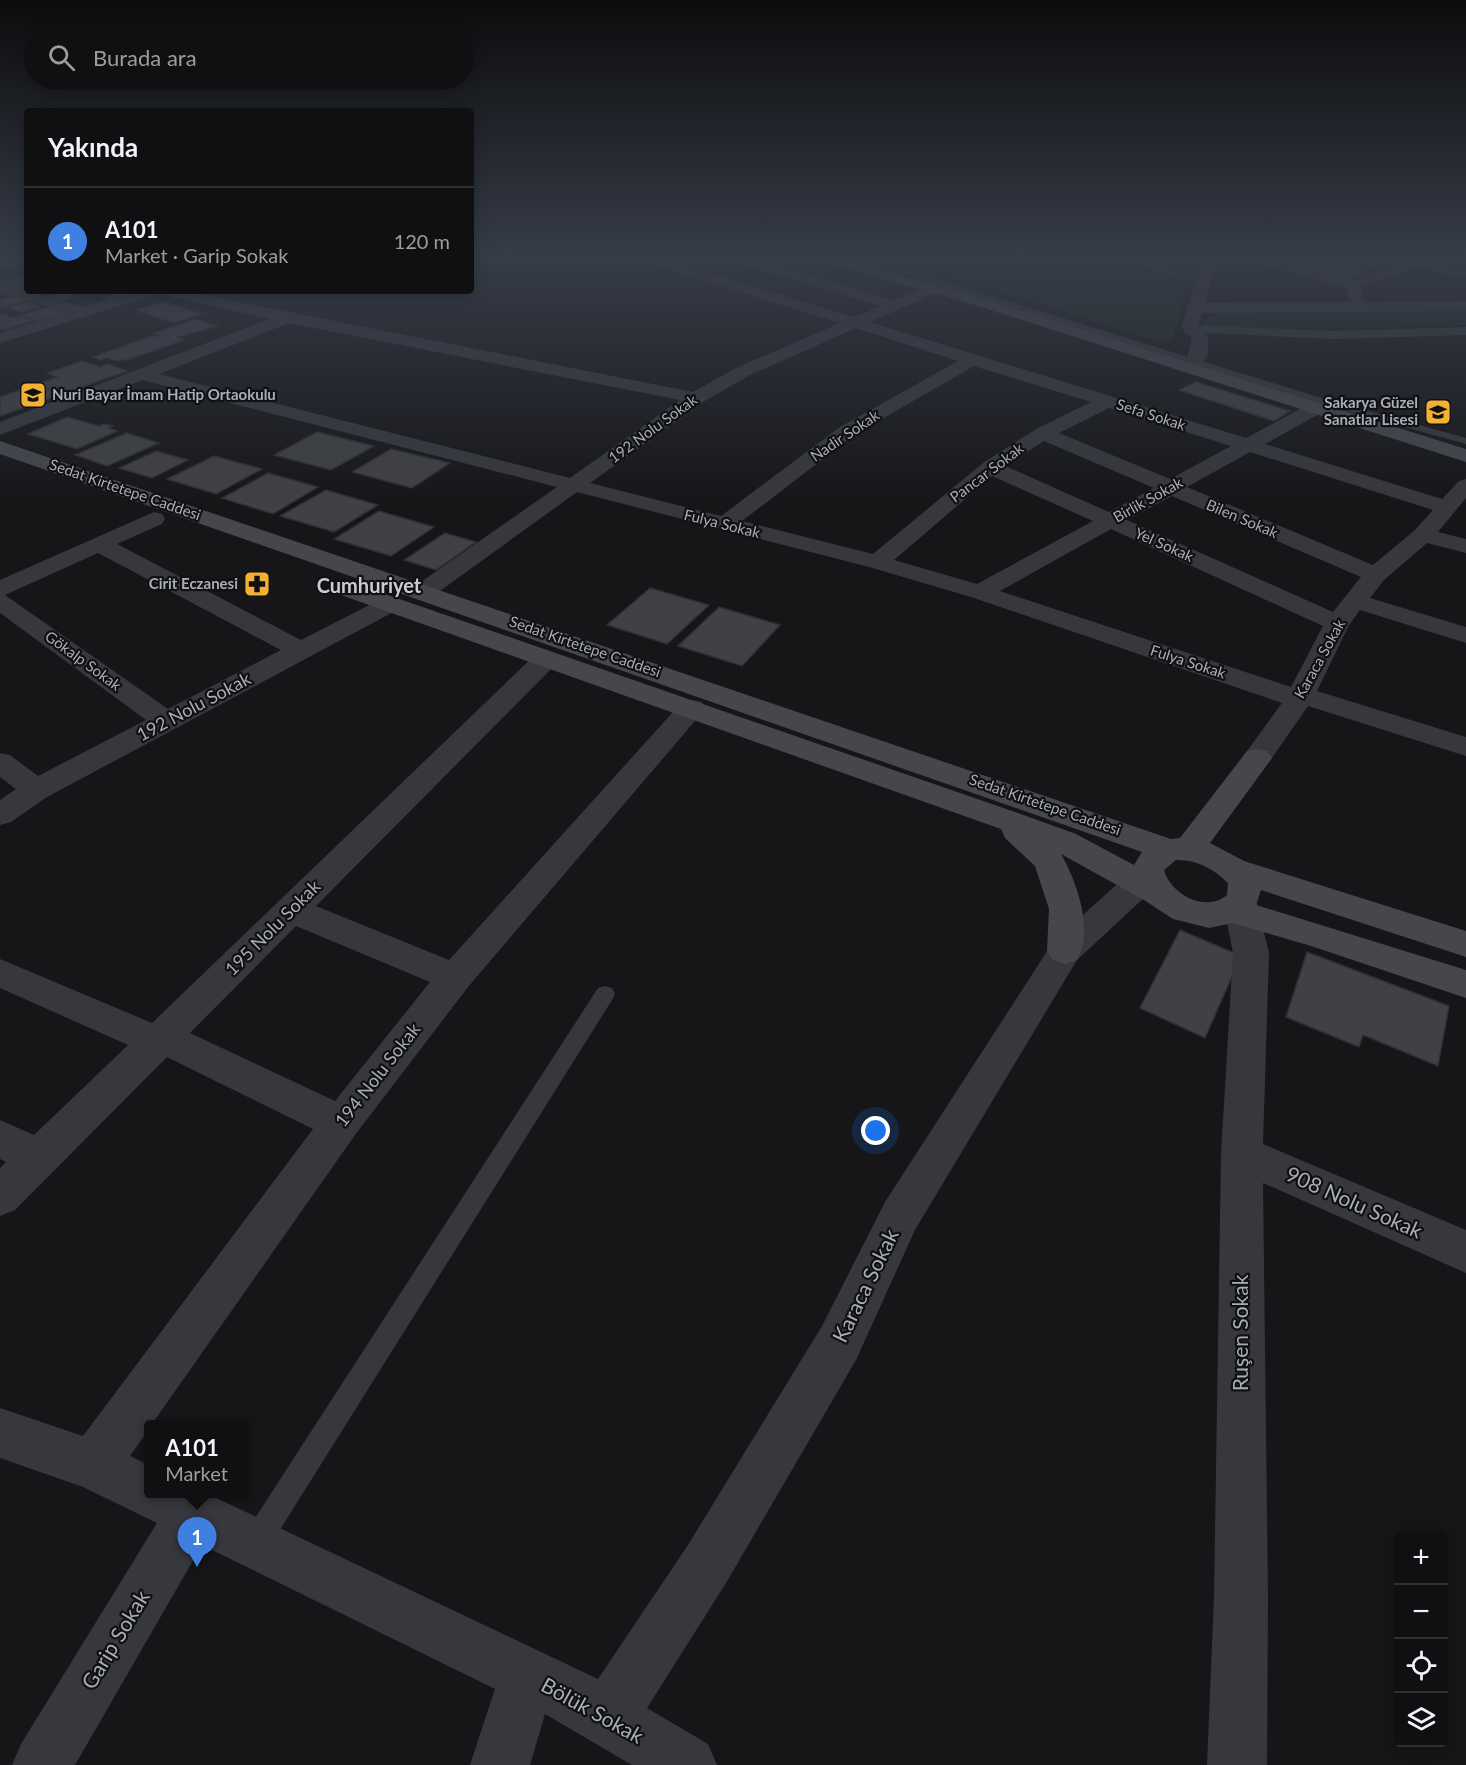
<!DOCTYPE html>
<html lang="tr">
<head>
<meta charset="utf-8">
<style>
  body { margin:0; font-family:Lato,sans-serif; background:#19191b; color:#f1f3f6 }
  .controls { position:absolute; right:18px; bottom:18px; display:grid; overflow:hidden; border-radius:6px; box-shadow:0 3px 15px #0003 }
  .controls button { width:54px; height:54px; display:grid; place-items:center; padding:0; border:0; border-bottom:2px solid #303032; background:#101012; color:#f1f3f6; font:30px sans-serif }
  .you { position:absolute; left:876px; top:1131px; width:21px; height:21px; margin:-15px; border:4px solid #fff; border-radius:50%; background:#1a73e8; box-shadow:0 0 0 9px #1a73e833 }
  .badge { display:grid; place-items:center; width:39px; height:39px; border-radius:50%; background:#0b8043; color:#fff; font-size:20px; font-weight:700 }
  .pin { position:absolute; translate:-50% -50px; filter:drop-shadow(0 2px 3px #0008) }
  .pin::after { content:''; position:absolute; top:32px; width:21px; height:18px; background:inherit; clip-path:polygon(0 0,100% 0,50% 100%) }
  .popup { position:absolute; left:144px; top:1420px; width:105px; height:78px; box-sizing:border-box; display:grid; place-content:center; border-radius:6px; background:#101012; filter:drop-shadow(0 2px 4px #0005); font-size:20px; white-space:nowrap; color:#9c9d9f }
  .popup b { font-size:22px; color:#f1f3f6 }
  .popup::after { content:''; position:absolute; left:50%; top:100%; margin-left:-12px; border:12px solid transparent; border-top-color:#101012 }
  .list { margin:0; padding:0; list-style:none }
  h2 { display:flex; justify-content:space-between; align-items:center; height:78px; margin:0; padding:0 24px; font-size:26px }
  h2 small { font-size:20px; font-weight:400; color:#9c9d9f }
  .list li { display:grid; grid-template-columns:39px 1fr auto; gap:18px; align-items:center; box-sizing:border-box; height:108px; padding:0 24px; border-top:2px solid #303032 }
  .list b { display:block; font-size:22px; white-space:nowrap }
  .list p { margin:0; font-size:20px; white-space:nowrap; color:#9c9d9f }
  .list em { font-size:20px; font-style:normal; color:#9c9d9f }
  .icon { flex:none; width:33px; height:33px; fill:none; stroke:currentColor; stroke-width:2; stroke-linecap:round; stroke-linejoin:round }
  .map { position:relative; flex:none; width:1466px; height:1765px; overflow:hidden }
  .search { position:absolute; background:#101012; box-shadow:0 3px 15px #0003; left:24px; top:24px; width:450px; height:66px; display:flex; align-items:center; gap:15px; box-sizing:border-box; padding:0 21px; border-radius:33px; color:#9c9d9f; font-size:22px }
  .panel { position:absolute; background:#101012; box-shadow:0 3px 15px #0003; left:24px; top:108px; width:450px; height:186px; border-radius:6px }
  .map>svg:first-child { display:block }
</style>
</head>
<body>
<div class="map">
<svg width="1466" height="1765" viewBox="0 0 1466 1765">
  <rect width="100%" height="100%" fill="#161618"/>
  <g fill="#1e261f">
    <polygon points="877,256 1157,256 1180,263 1187,271 1177,275 1189,279 1171,343 1162,343 978,284"/>
    <path d="M 1466,310 L 1466,325 C 1378,329 1291,330 1203,326 L 1203,321 L 1217,311 Z"/>
  </g>
  <g fill="#404145" stroke="#303034" stroke-width="1.5">
    <polygon points="1266,256 1312,256 1292,263"/>
    <polygon points="1336,256 1370,256 1393,262 1374,269 1331,258"/>
    <polygon points="19,258 27,262 12,267 0,264"/>
    <polygon points="1325,260 1368,271 1348,279 1305,267"/>
    <polygon points="23,276 27,277 27,283 23,284 26,285 18,288 0,282"/>
    <polygon points="65,291 78,292 71,294 77,296 62,301 47,297"/>
    <polygon points="121,291 139,291 114,299 104,297"/>
    <polygon points="14,296 27,300 0,308 0,300"/>
    <polygon points="28,302 42,306 22,312 8,308"/>
    <polygon points="164,302 202,314 173,323 136,310"/>
    <polygon points="48,307 65,313 38,321 21,315"/>
    <polygon points="0,314 14,318 19,316 35,320 5,330 0,328"/>
    <polygon points="196,319 218,326 178,337 184,340 129,359 117,361 107,358 100,360 93,357 152,336 162,336 154,333"/>
    <polygon points="82,361 100,367 108,364 127,371 0,416 0,397 58,377 47,373"/>
    <polygon points="1196,382 1290,411 1274,421 1179,390"/>
    <polygon points="67,417 99,426 105,424 113,426 108,428 117,431 77,449 28,434"/>
    <polygon points="317,432 374,446 331,470 274,455"/>
    <polygon points="127,433 159,443 107,466 75,455"/>
    <polygon points="391,449 450,463 412,488 352,472"/>
    <polygon points="156,451 188,460 152,478 119,468"/>
    <polygon points="214,456 262,469 216,494 167,479"/>
    <polygon points="268,473 318,487 273,514 222,498"/>
    <polygon points="326,490 378,505 334,532 280,516"/>
    <polygon points="379,511 434,527 391,556 334,539"/>
    <polygon points="445,533 476,542 436,570 404,560"/>
    <polygon points="650,588 709,605 667,644 607,625"/>
    <polygon points="719,607 780,625 742,666 678,646"/>
    <polygon points="1180,930 1241,956 1205,1038 1140,1008"/>
    <polygon points="1307,952 1449,1006 1438,1066 1363,1035 1359,1047 1286,1017"/>
  </g>
  <g fill="none" stroke-linecap="round" stroke-linejoin="round">
    <g stroke="#3d3f44" stroke-width="1.5" stroke-dasharray="1.5 2" stroke-linecap="butt">
      <polyline points="992,256 1031,270"/>
      <path d="M 1013,256 C 1056,290 1110,294 1162,306 L 1168,314"/>
      <polyline points="1024,264 1025,256"/>
    </g>
    <g fill="#37383d" fill-rule="evenodd">
      <polygon points="849,256 861,256 1315,396 1466,438 1466,444 1308,400"/>
      <polygon points="605,986 612,988 615,994 612,1000 266,1552 256,1556 246,1552 242,1542 246,1532 598,988"/>
    </g>
    <g fill="#37383d" fill-rule="evenodd">
      <polygon points="1107,256 1126,256 1197,277 1191,281"/>
      <polygon points="1190,325 1333,331 1466,327 1466,335 1333,339 1185,332 1183,329"/>
    </g>
    <g fill="#37383d" fill-rule="evenodd">
      <polygon points="5,256 27,256 0,266 0,257"/>
      <path d="M 663,256 L 684,256 L 673,262 L 854,317 L 881,306 L 723,259 L 721,256 L 743,256 L 894,300 L 930,285 L 940,285 L 943,288 L 940,291 L 870,322 L 1246,438 L 1309,404 L 1323,404 L 1325,408 L 1323,412 L 1265,444 L 1442,499 L 1459,481 L 1466,479 L 1466,498 L 1438,532 L 1466,539 L 1466,553 L 1427,543 L 1384,580 L 1370,598 L 1466,627 L 1466,643 L 1360,610 L 1349,625 L 1317,691 L 1466,737 L 1466,756 L 1308,706 L 1267,765 L 1257,767 L 1247,765 L 1242,758 L 1282,703 L 971,597 L 869,567 L 577,492 L 433,596 L 424,598 L 415,596 L 412,591 L 415,586 L 557,487 L 142,380 L 0,435 L 0,422 L 270,319 L 160,294 L 157,291 L 184,291 L 693,392 L 738,367 L 840,323 L 654,265 L 654,259 ZM 289,323 L 680,400 L 570,478 L 159,374 ZM 856,328 L 958,361 L 840,427 L 721,516 L 590,483 L 703,402 L 750,375 ZM 974,366 L 1091,402 L 1036,429 L 983,463 L 873,554 L 742,521 L 854,435 ZM 1109,408 L 1231,446 L 1170,479 L 1059,433 ZM 1044,441 L 1154,488 L 1109,512 L 1005,466 ZM 1250,452 L 1433,510 L 1415,530 L 1373,565 L 1187,487 ZM 992,476 L 1093,521 L 977,584 L 894,560 ZM 1172,496 L 1361,577 L 1333,612 L 1127,520 ZM 1111,529 L 1323,626 L 1291,687 L 1000,591 Z"/>
      <polygon points="1168,256 1203,259 1204,256 1218,256 1204,303 1349,302 1347,288 1244,259 1242,256 1265,256 1353,280 1402,263 1402,257 1440,256 1431,262 1466,271 1466,279 1417,267 1362,287 1364,302 1466,301 1466,311 1202,313 1198,327 1208,337 1208,353 1201,366 1195,367 1186,362 1192,338 1184,332 1182,325 1200,267 1170,259"/>
      <polygon points="0,282 90,309 92,312 84,317 0,292"/>
      <path d="M 154,512 L 162,514 L 165,519 L 162,524 L 117,544 L 301,640 L 381,599 L 390,597 L 399,599 L 402,604 L 399,609 L 47,797 L 11,822 L 0,825 L 0,800 L 16,789 L 0,777 L 0,753 L 10,755 L 38,776 L 146,720 L 0,613 L 0,580 ZM 98,553 L 281,650 L 168,709 L 5,595 Z"/>
      <path d="M 546,651 L 555,653 L 559,659 L 555,665 L 316,906 L 449,960 L 682,702 L 692,700 L 702,702 L 706,708 L 468,987 L 355,1135 L 152,1424 L 149,1424 L 149,1429 L 130,1456 L 149,1465 L 149,1494 L 208,1494 L 598,1679 L 688,1545 L 822,1326 L 885,1202 L 1053,942 L 1137,866 L 1149,862 L 1161,866 L 1165,874 L 1161,882 L 1077,960 L 915,1230 L 856,1360 L 726,1583 L 647,1708 L 708,1744 L 717,1765 L 632,1765 L 545,1714 L 530,1765 L 470,1765 L 495,1689 L 202,1545 L 75,1765 L 12,1765 L 21,1744 L 157,1523 L 83,1487 L 0,1458 L 0,1408 L 83,1436 L 313,1129 L 167,1057 L 15,1210 L 0,1216 L 0,1168 L 6,1162 L 0,1159 L 0,1120 L 34,1135 L 128,1045 L 0,988 L 0,959 L 152,1023 L 537,653 ZM 296,926 L 430,982 L 335,1101 L 190,1033 Z"/>
      <polygon points="1240,891 1252,894 1257,903 1269,953 1263,1144 1466,1230 1466,1273 1263,1183 1268,1597 1267,1765 1207,1765 1214,1597 1221,1154 1233,953 1223,903 1228,894"/>
    </g>
    <polygon fill="#37383d" fill-rule="evenodd" points="136,291 160,291 157,294 0,343 0,333"/>
    <g fill="#45474d" fill-rule="evenodd">
      <polygon points="812,256 834,256 982,298 1466,449 1466,462 972,304 814,259"/>
      <path d="M 0,441 L 1171,839 L 1180,838 L 1247,751 L 1257,749 L 1267,751 L 1272,758 L 1210,843 L 1244,861 L 1466,931 L 1466,957 L 1261,890 L 1256,905 L 1466,970 L 1466,998 L 1311,946 L 1233,923 L 1209,928 L 1173,919 L 1144,900 L 1061,854 C 1077,882 1094,930 1077,960 L 1065,964 L 1053,960 L 1047,951 L 1049,909 L 1035,866 L 1005,838 L 1001,829 L 338,594 L 335,589 L 338,584 L 347,582 L 356,584 L 1015,812 L 1076,834 L 1134,865 L 1142,852 L 0,454 ZM 1176,860 C 1196,859 1214,869 1228,883 L 1227,895 C 1206,913 1171,895 1164,870 Z"/>
    </g>
  </g>
  <linearGradient id="sky" x2="0" y2="1"><stop stop-color="#0c0c0d"/><stop offset="0.51" stop-color="#363c48"/><stop offset="1" stop-color="#363c48" stop-opacity="0"/></linearGradient>
  <rect width="1466" height="503" fill="url(#sky)"/>
  <defs>
    <symbol id="school-square" viewBox="-11 -11 22 22"><rect x="-9" y="-9" width="18" height="18" rx="4" fill="#f2b134" stroke="#111113"/><path d="M0-5L7-2L0 1L-7-2ZM-4 1L0 2.5L4 1V4Q0 6-4 4Z" fill="#111"/></symbol>
    <symbol id="pharmacy-square" viewBox="-11 -11 22 22"><rect x="-9" y="-9" width="18" height="18" rx="4" fill="#f2b134" stroke="#111113"/><path d="M-2-6h4v4h4v4h-4v4h-4v-4h-4v-4h4Z" fill="#111"/></symbol>
  </defs>
  <g fill-rule="evenodd">
    <use href="#school-square" x="18" y="380" width="30" height="30"/>
    <use href="#school-square" x="1423" y="397" width="30" height="30"/>
    <use href="#pharmacy-square" x="242" y="569" width="30" height="30"/>
  </g>
  <g text-anchor="middle" stroke-width="4.5" stroke-linejoin="round" paint-order="stroke">
    <g font-size="15" font-weight="bold" fill="#a8adb8" stroke="#111113" text-anchor="end">
      <text x="52" y="400" text-anchor="start">Nuri Bayar İmam Hatip Ortaokulu</text>
      <text x="1418" y="408">Sakarya Güzel<tspan x="1418" dy="17">Sanatlar Lisesi</tspan></text>
      <text x="238" y="589">Cirit Eczanesi</text>
    </g>
    <g font-size="15" fill="#a8adb8" stroke="#111113">
      <text transform="translate(1151 415) rotate(18)" y="5">Sefa Sokak</text>
      <text transform="translate(653 429) rotate(-36)" y="5">192 Nolu Sokak</text>
      <text transform="translate(845 436) rotate(-34)" y="5">Nadir Sokak</text>
      <text transform="translate(987 473) rotate(-37)" y="5">Pancar Sokak</text>
      <text transform="translate(125 490) rotate(19)" y="5">Sedat Kirtetepe Caddesi</text>
      <text transform="translate(1148 500) rotate(-29)" y="5">Birlik Sokak</text>
      <text transform="translate(1242 519) rotate(23)" y="5">Bilen Sokak</text>
      <text transform="translate(722 524) rotate(14)" y="5">Fulya Sokak</text>
      <text transform="translate(1164 545) rotate(24)" y="5">Yel Sokak</text>
      <text transform="translate(585 647) rotate(19)" y="5">Sedat Kirtetepe Caddesi</text>
      <text transform="translate(1320 659) rotate(-61)" y="5">Karaca Sokak</text>
      <text transform="translate(83 661) rotate(36)" y="5">Gökalp Sokak</text>
      <text transform="translate(1188 662) rotate(18)" y="5">Fulya Sokak</text>
      <text transform="translate(1045 805) rotate(19)" y="5">Sedat Kirtetepe Caddesi</text>
    </g>
    <g font-size="18" fill="#a8adb8" stroke="#111113">
      <text transform="translate(194 707) rotate(-28)" y="6">192 Nolu Sokak</text>
      <text transform="translate(273 928) rotate(-45)" y="6">195 Nolu Sokak</text>
      <text transform="translate(378 1075) rotate(-52)" y="6">194 Nolu Sokak</text>
    </g>
    <g font-size="20" font-weight="bold" fill="#c9ccd4" stroke="#111113">
      <text x="369" y="593">Cumhuriyet</text>
    </g>
    <g font-size="21" fill="#a8adb8" stroke="#111113">
      <text transform="translate(1354 1203) rotate(24)" y="7">908 Nolu Sokak</text>
      <text transform="translate(866 1286) rotate(-64)" y="7">Karaca Sokak</text>
      <text transform="translate(1241 1333) rotate(-90)" y="7">Ruşen Sokak</text>
      <text transform="translate(116 1640) rotate(-59)" y="7">Garip Sokak</text>
      <text transform="translate(592 1711) rotate(29)" y="7">Bölük Sokak</text>
    </g>
  </g>
</svg>
<div class="controls">
<button>+</button>
<button>−</button>
<button><svg class="icon" aria-label="locate" viewBox="0 0 24 24"><circle cx="12" cy="12" r="6"/><path d="M12 2v4M12 18v4M2 12h4M18 12h4"/></svg></button>
<button><svg class="icon" aria-label="layers" viewBox="0 0 24 24"><path d="M12 4l9 5-9 5-9-5zM3 14l9 5 9-5"/></svg></button>
</div>
<div class="you"></div>
<div class="pin badge" style="left:197px;top:1567px;background:#3f7fe0">1</div>
<div class="popup"><b>A101</b>Market</div>
<div class="search"><svg class="icon" aria-label="search" viewBox="0 0 24 24"><circle cx="10" cy="10" r="6"/><path d="M15 15l6 6"/></svg>Burada ara</div>
<section class="panel">
<h2>Yakında<small></small></h2>
<ul class="list">
<li><span class="badge" style="background:#3f7fe0">1</span><div><b>A101</b><p>Market · Garip Sokak</p></div><em>120 m</em></li>
</ul>
</section>
</div>
</body>
</html>
